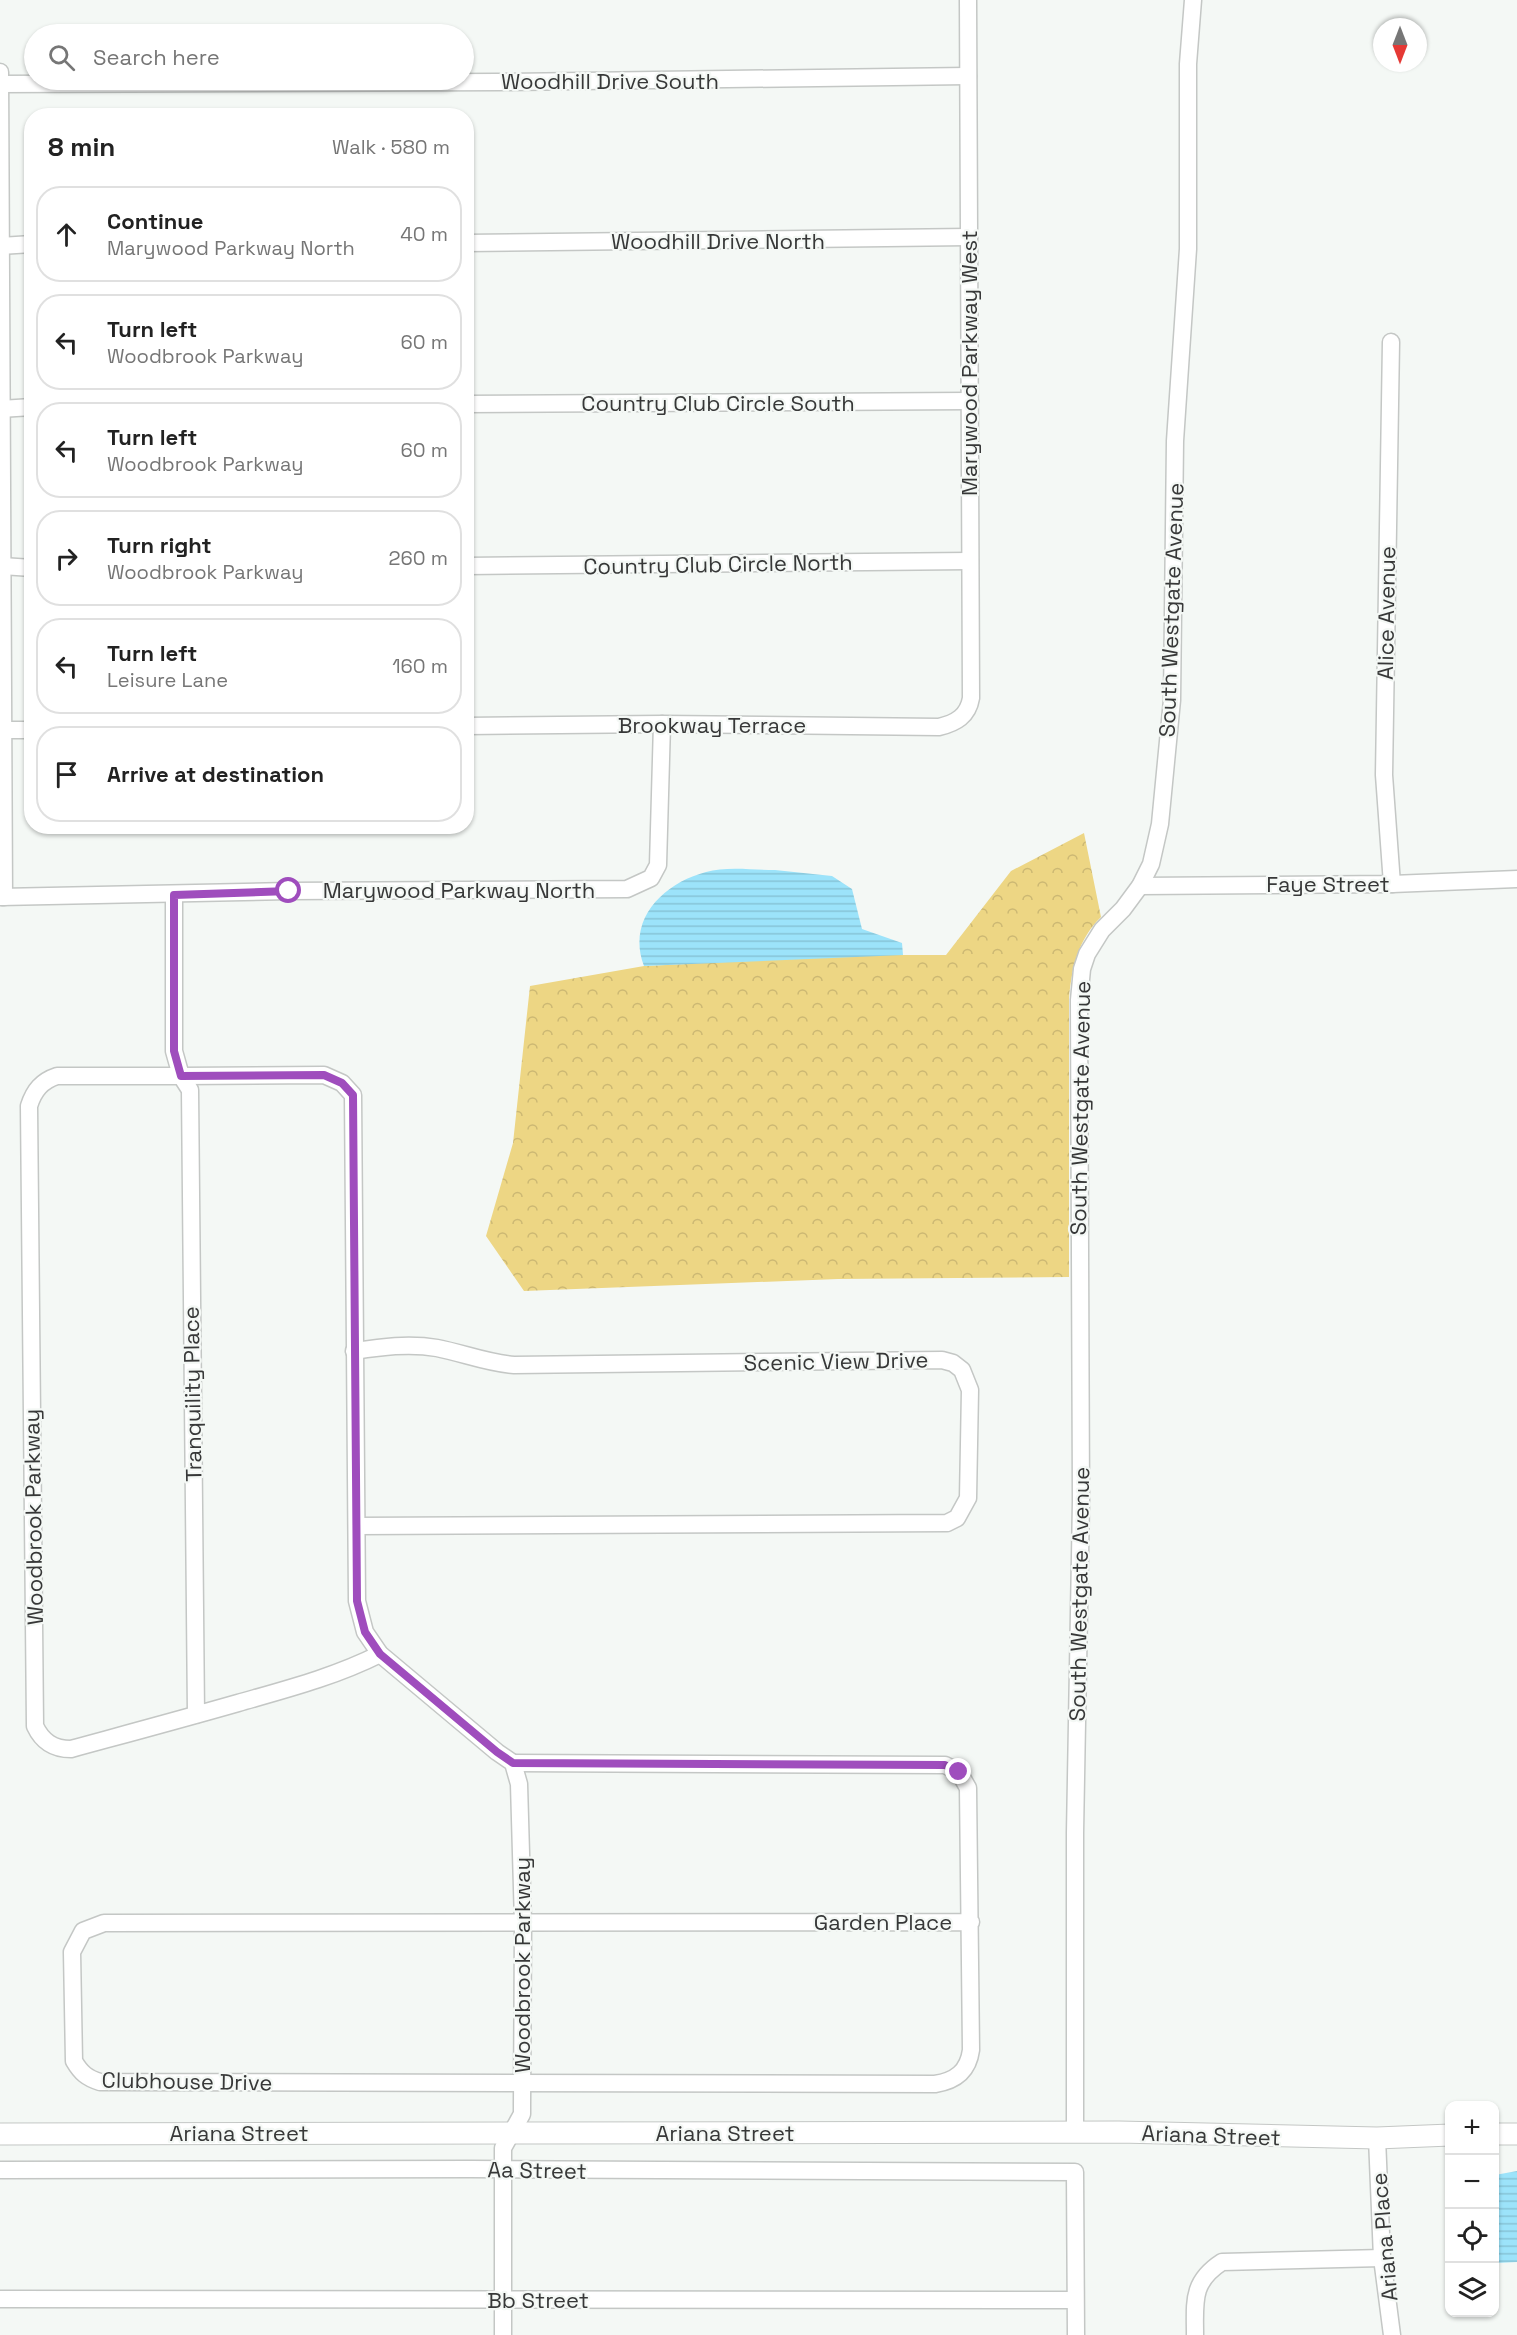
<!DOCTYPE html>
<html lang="en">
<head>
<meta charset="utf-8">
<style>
  body { margin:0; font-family:"Space Grotesk",sans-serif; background:#f2f2f2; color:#222 }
  .controls { position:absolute; right:18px; bottom:18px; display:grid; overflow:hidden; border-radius:12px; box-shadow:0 2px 4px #0004 }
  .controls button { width:54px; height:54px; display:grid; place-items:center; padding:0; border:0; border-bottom:2px solid #e0e0e0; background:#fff; color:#222; font:30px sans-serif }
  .compass { position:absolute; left:1373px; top:18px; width:54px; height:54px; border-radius:50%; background:#fff; box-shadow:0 2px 4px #0004; rotate:180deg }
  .stop { position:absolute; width:18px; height:18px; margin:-14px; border:4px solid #9f4dbd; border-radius:50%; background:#fff }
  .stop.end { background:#9f4dbd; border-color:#fff; box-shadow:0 2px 6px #0008 }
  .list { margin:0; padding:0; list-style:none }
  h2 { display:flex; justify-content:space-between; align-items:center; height:78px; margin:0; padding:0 24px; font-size:26px }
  h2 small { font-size:20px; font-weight:400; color:#767676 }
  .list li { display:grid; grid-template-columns:39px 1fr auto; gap:18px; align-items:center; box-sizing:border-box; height:96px; margin:0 12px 12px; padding:0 12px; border:2px solid #e0e0e0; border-radius:24px }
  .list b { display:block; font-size:22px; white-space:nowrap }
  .list p { margin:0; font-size:20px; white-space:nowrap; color:#767676 }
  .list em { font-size:20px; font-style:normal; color:#767676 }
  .icon { flex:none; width:33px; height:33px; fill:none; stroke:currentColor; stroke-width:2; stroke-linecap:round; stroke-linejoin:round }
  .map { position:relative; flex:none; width:1517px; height:2335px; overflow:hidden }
  .search { position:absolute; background:#fff; box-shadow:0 2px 4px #0004; left:24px; top:24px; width:450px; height:66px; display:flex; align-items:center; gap:15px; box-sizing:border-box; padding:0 21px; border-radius:33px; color:#767676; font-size:22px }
  .panel { position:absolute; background:#fff; box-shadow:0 2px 4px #0004; left:24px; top:108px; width:450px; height:726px; border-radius:24px }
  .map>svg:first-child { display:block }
</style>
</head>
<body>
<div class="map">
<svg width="1517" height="2335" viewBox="0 0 1517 2335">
  <defs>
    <pattern id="forest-crowns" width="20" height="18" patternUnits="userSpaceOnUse" patternTransform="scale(1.5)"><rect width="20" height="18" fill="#edd684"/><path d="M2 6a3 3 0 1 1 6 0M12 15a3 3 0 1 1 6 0" fill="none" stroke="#ccb873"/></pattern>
    <pattern id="water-rules" width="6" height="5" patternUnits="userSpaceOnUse" patternTransform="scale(1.5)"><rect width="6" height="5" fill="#9ce3fa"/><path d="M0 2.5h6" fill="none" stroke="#87c4d7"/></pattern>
  </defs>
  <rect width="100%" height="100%" fill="#f4f8f5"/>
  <path fill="url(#forest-crowns)" d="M 1084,833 L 1101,917 C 1078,940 1072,967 1069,998 L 1069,1277 L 838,1279 L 524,1291 L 486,1236 L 513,1143 L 530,986 L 644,966 L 873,955 L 946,955 L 1011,871 Z"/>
  <g fill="url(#water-rules)">
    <path d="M 775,870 L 832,876 L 852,889 L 862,929 L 902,943 L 903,955 L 644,966 C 626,919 664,883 706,872 C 726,866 754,870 775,870 Z"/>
    <polygon points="1517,2171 1517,2262 1495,2263 1495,2175"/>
  </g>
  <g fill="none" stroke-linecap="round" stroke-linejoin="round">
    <defs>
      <g id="minor">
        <polyline points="0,72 4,897"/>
        <polyline points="0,84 499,82 968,76"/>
        <polyline points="466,243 969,237"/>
        <polyline points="0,246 32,244"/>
        <polyline points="1391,342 1384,775 1392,884"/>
        <polyline points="466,404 970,401"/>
        <polyline points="0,409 32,407"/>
        <polyline points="2,566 32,568"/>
        <polyline points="466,566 970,561"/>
        <path d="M 466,726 L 662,724 L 939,727 C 956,723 968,716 971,698 L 968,0"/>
        <polyline points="3,730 32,730"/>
        <polyline points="1140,886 1392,884 1517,879"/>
        <polyline points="174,895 174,1051 181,1076 324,1075 342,1083 353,1095 357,1601 365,1632 380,1654 497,1752 513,1763 519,1784 523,1923 522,2106 522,2114 503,2148 503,2335"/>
        <polyline points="0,897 289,891 627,889 651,878 658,865 662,724"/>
        <path d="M 354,1351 C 381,1347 409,1343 437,1348 C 463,1353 487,1363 514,1365 L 942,1360 L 953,1363 L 962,1370 L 970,1390 L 968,1498 L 957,1518 L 947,1523 L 357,1526"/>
        <path d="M 196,1715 L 190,1090 L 181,1076 L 57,1076 C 42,1081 34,1090 29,1106 L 35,1726 C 42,1741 53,1749 71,1749 C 126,1734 182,1719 238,1703 C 287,1689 334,1677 380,1654"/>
        <path d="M 513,1763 L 945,1765 L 959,1772 L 968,1788 L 971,2050 C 968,2072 955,2081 935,2084 L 100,2082 C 87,2078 81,2073 74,2061 L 72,1952 L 83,1931 L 104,1923 L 971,1922"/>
        <polyline points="1075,2132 1075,1833 1081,1501 1079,1000 1082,969 1087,954 1102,930 1123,909 1140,886 1151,864 1160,824 1172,700 1175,441 1188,249 1188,64 1193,0"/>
        <polyline points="1377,2138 1382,2258 1392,2335"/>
        <polyline points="0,2170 470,2169 1075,2172 1076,2335"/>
        <polyline points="0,2299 1075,2300"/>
        <path d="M 1195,2335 C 1195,2302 1191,2282 1222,2262 L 1382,2258"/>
      </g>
      <g id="tertiary">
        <polyline points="0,2134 1119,2132 1377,2138 1450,2135"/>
        <polyline points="1494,2134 1517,2134"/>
      </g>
    </defs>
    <use href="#minor" stroke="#c4c7c5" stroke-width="19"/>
    <use href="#tertiary" stroke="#c4c7c5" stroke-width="23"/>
    <use href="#minor" stroke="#fff" stroke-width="16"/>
    <use href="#tertiary" stroke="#fff" stroke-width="21"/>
  </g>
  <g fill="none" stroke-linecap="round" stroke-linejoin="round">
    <polyline stroke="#9f4dbd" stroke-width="8" points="289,891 174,895 174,1051 181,1076 324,1075 342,1083 353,1095 357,1601 365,1632 380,1654 497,1752 513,1763 945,1765 959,1772"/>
  </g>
  <g text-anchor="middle" stroke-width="4.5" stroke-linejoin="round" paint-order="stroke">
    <g font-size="22" fill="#373838" stroke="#f4f8f5">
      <text x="610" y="89">Woodhill Drive South</text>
      <text x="718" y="249">Woodhill Drive North</text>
      <text transform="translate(969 363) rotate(-90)" y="8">Marywood Parkway West</text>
      <text x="718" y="411">Country Club Circle South</text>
      <text transform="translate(718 564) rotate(-1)" y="8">Country Club Circle North</text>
      <text transform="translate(1171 610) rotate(-88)" y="8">South Westgate Avenue</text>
      <text transform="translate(1386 613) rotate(-89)" y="8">Alice Avenue</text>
      <text x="712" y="733">Brookway Terrace</text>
      <text x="1328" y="892">Faye Street</text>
      <text x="459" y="898">Marywood Parkway North</text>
      <text transform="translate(1080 1108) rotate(-89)" y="8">South Westgate Avenue</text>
      <text transform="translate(836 1361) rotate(-1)" y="8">Scenic View Drive</text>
      <text transform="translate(192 1394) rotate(-91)" y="8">Tranquility Place</text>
      <text transform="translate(33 1517) rotate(-91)" y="8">Woodbrook Parkway</text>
      <text transform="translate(1079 1594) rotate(-89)" y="8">South Westgate Avenue</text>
      <text x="883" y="1930">Garden Place</text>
      <text transform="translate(522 1965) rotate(-90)" y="8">Woodbrook Parkway</text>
      <text transform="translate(187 2081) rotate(1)" y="8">Clubhouse Drive</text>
      <text x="239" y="2141">Ariana Street</text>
      <text x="725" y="2141">Ariana Street</text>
      <text transform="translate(1211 2135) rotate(2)" y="8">Ariana Street</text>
      <text transform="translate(537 2170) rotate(1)" y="8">Aa Street</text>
      <text transform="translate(1384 2237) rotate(-95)" y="8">Ariana Place</text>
      <text x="538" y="2308">Bb Street</text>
    </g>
  </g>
</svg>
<div class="controls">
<button>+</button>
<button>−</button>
<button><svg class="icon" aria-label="locate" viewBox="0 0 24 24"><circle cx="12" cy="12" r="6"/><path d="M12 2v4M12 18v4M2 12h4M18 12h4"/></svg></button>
<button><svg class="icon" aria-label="layers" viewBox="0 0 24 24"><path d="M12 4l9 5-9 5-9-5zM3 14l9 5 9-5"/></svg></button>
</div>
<svg class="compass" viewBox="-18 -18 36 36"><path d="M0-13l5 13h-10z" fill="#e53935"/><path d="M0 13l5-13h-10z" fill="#767676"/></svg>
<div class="stop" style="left:289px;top:891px"></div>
<div class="stop end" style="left:959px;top:1772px"></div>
<div class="search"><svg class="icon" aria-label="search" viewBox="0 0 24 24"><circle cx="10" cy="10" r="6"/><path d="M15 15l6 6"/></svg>Search here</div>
<section class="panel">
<h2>8 min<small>Walk · 580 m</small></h2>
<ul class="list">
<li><svg class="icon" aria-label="ahead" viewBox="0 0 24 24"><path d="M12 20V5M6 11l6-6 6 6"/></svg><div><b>Continue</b><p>Marywood Parkway North</p></div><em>40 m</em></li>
<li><svg class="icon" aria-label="left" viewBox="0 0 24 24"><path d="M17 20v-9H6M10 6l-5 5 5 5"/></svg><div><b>Turn left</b><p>Woodbrook Parkway</p></div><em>60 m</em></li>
<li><svg class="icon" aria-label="left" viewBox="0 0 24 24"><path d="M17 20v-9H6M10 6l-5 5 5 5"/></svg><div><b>Turn left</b><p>Woodbrook Parkway</p></div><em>60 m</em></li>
<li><svg class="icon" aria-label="right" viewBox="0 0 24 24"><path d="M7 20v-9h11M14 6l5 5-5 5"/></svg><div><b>Turn right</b><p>Woodbrook Parkway</p></div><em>260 m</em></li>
<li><svg class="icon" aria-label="left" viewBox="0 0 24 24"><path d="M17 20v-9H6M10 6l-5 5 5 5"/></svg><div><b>Turn left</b><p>Leisure Lane</p></div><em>160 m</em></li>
<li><svg class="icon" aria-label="arrive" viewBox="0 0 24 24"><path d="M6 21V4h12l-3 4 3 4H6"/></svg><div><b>Arrive at destination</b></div></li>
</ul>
</section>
</div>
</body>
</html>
